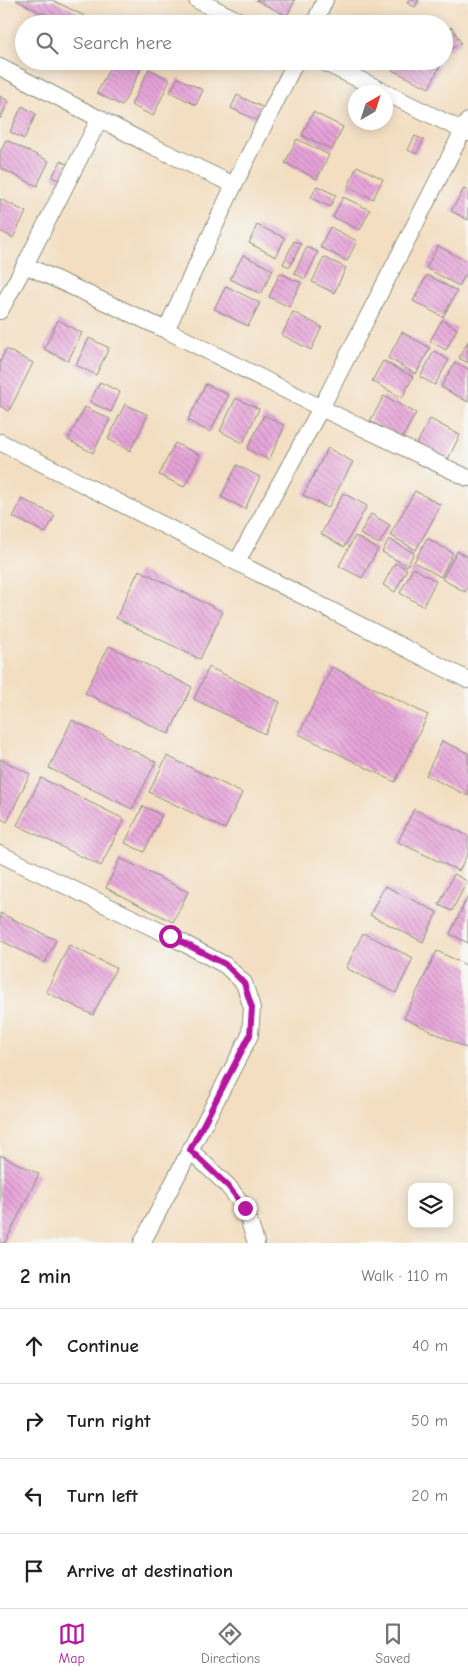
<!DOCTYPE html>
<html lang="en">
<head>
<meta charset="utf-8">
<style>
  body { margin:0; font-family:"Comic Neue",sans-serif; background:#f2f2f2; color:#202124 }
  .controls { position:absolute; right:15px; bottom:15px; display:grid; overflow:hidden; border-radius:10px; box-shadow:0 2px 12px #0003 }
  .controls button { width:45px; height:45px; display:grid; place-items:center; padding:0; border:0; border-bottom:1px solid #e0e0e0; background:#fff; color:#202124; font:25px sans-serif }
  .compass { position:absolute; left:348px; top:85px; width:45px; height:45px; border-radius:50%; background:#fff; box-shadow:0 2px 12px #0003; rotate:39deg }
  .stop { position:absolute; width:15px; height:15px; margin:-11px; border:4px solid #b5179e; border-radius:50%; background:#fff }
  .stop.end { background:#b5179e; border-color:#fff; box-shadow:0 1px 5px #0008 }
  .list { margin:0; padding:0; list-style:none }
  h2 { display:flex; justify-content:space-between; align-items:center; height:65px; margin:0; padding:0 20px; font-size:21px }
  h2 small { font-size:16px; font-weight:400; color:#757577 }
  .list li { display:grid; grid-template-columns:32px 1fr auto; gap:15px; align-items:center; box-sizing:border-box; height:75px; padding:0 20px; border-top:1px solid #e0e0e0 }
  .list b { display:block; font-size:19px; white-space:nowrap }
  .list em { font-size:16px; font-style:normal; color:#757577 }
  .icon { flex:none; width:28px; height:28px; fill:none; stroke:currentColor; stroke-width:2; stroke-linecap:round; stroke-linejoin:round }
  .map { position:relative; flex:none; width:468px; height:1243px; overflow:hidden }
  .search { position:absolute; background:#fff; box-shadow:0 2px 12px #0003; left:15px; right:15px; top:15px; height:55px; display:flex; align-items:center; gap:12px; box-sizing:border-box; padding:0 18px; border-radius:28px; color:#757577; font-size:19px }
  .sheet { height:365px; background:#fff }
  nav { display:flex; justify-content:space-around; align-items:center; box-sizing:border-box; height:70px; border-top:1px solid #e0e0e0; background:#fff; font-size:14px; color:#757577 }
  nav a { display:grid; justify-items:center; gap:2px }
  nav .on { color:#b5179e }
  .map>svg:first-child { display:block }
</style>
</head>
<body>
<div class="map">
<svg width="468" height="1243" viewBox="0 0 468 1243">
  <defs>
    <pattern id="building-back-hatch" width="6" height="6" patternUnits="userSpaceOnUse" patternTransform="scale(1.25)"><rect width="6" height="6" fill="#e7a3d9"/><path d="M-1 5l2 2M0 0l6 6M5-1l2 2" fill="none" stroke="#bb86b1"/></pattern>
  </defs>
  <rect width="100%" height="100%" fill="#f6f6f2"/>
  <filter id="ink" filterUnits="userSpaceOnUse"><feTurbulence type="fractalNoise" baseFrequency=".02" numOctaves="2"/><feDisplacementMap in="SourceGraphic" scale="10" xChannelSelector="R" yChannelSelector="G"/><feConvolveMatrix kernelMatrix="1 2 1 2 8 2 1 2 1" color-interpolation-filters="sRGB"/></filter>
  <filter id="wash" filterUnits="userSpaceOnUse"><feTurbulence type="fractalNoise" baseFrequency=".0096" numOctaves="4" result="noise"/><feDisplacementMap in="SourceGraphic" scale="20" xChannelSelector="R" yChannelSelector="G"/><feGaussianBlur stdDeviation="1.12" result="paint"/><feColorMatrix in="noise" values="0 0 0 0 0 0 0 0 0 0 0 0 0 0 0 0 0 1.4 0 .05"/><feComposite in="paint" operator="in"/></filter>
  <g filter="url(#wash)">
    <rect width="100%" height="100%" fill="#f3dec1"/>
    <g id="blocks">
      <g fill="url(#building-back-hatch)">
        <polygon points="16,0 52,0 93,20 91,24 64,24"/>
        <polygon points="256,0 295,0 287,16"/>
        <polygon points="409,0 419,0 415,7 407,3"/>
        <polygon points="452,27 461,43 444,53 444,31"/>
        <polygon points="113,61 126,61 141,69 122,106 97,93"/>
        <polygon points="397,61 430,61 440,66 429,88 392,70"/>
        <polygon points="149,69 170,80 153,116 131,105"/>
        <polygon points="178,78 203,90 196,105 170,92"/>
        <polygon points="237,95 264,108 258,121 231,108"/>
        <polygon points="0,96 9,101 0,119"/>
        <polygon points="22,106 36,114 24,139 10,132"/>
        <polygon points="313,112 343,127 332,150 302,135"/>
        <polygon points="415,136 424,140 416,154 408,150"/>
        <polygon points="297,139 329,155 317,179 285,163"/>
        <polygon points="6,140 49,161 37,186 0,168 0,152"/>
        <polygon points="61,161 70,166 62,182 52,177"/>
        <polygon points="357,166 383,179 373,199 348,187"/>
        <polygon points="317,186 336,195 330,207 311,198"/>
        <polygon points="464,189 468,191 468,220 451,211"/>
        <polygon points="343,197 370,210 360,230 333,217"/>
        <polygon points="0,199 26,212 13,238 0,231"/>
        <polygon points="257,225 285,238 276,257 249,243"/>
        <polygon points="330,227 357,241 347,261 320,247"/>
        <polygon points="294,241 301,244 290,267 283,264"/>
        <polygon points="438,246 468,262 468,270 459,286 426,268"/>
        <polygon points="307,247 318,252 305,279 294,273"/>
        <polygon points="243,255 273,270 261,294 230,279"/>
        <polygon points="324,257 346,268 334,293 312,282"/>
        <polygon points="280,273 301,283 289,307 269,297"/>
        <polygon points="427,275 457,291 443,317 413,301"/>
        <polygon points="226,286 260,303 248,326 214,309"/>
        <polygon points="293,312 322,327 311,350 282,335"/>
        <polygon points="58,320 82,333 68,361 44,349"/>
        <polygon points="442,320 457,329 446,350 430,341"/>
        <polygon points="402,332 430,348 416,374 388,358"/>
        <polygon points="89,338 109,348 96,375 76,365"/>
        <polygon points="468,341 468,363 459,358"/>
        <polygon points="6,349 33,363 9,411 0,406 0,362"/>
        <polygon points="434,351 449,360 435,385 420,377"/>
        <polygon points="383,361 413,377 402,398 372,381"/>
        <polygon points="455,362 468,369 468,402 441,387"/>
        <polygon points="100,382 120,392 111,412 90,402"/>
        <polygon points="206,384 229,395 210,432 188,420"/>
        <polygon points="384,396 416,413 402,438 370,421"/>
        <polygon points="236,398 259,409 243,443 220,431"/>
        <polygon points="125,404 148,415 130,451 108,439"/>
        <polygon points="85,407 110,419 93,453 68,440"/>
        <polygon points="264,415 285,426 269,460 247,449"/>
        <polygon points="430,419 460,435 447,461 416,445"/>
        <polygon points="175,443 200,455 184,487 159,475"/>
        <polygon points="328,448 353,462 328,508 303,495"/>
        <polygon points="237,465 260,477 245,509 221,497"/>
        <polygon points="415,491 441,505 416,550 390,535"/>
        <polygon points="343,493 367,506 344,547 321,534"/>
        <polygon points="22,499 55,515 46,533 13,517"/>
        <polygon points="371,514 390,525 379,544 360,534"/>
        <polygon points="355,536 378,549 362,578 339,566"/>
        <polygon points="427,538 453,553 441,577 414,562"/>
        <polygon points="389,539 414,553 407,566 382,552"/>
        <polygon points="457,551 468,557 468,586 465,592 442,579"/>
        <polygon points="395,563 407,569 395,592 383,585"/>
        <polygon points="413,568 436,581 423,606 400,593"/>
        <polygon points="139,570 223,612 200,659 116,618"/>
        <polygon points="109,646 192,687 169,734 85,693"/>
        <polygon points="209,667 280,702 265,734 194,699"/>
        <polygon points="332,667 428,715 395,782 299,734"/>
        <polygon points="72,720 156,762 132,809 49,768"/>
        <polygon points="442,741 468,753 468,796 426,775"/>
        <polygon points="167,756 242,793 225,829 149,792"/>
        <polygon points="0,759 30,774 7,822 0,818"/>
        <polygon points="41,778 124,819 101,866 17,825"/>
        <polygon points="143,806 162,815 144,852 125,843"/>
        <polygon points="414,809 468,836 468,853 459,871 398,842"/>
        <polygon points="120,858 188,892 173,922 106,888"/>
        <polygon points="454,874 467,881 452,911 439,905"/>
        <polygon points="385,886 437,912 423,942 370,915"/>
        <polygon points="468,896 468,943 450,934"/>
        <polygon points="0,913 56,940 45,963 0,940"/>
        <polygon points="363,933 413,958 396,993 346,968"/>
        <polygon points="69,945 116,968 93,1015 46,992"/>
        <polygon points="437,951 468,966 468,1049 404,1018"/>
        <polygon points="0,1155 39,1174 5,1243 0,1243"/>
      </g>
    </g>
  </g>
  <g filter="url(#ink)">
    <use href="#blocks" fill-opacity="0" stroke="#898e7a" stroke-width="1"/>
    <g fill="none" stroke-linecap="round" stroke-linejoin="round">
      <defs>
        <g id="street">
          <polyline points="197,0 245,24"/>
          <polyline points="314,24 325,0"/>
          <polyline points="321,61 385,92"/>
          <polyline points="0,67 144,142 234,185"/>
          <polyline points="386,93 468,133"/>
          <polyline points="25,265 100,118"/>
          <polyline points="0,311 25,265 166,330 321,408 468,478"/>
          <polyline points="166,330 234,185 296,61"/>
          <polyline points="0,442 468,680"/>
          <polyline points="237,562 321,408 468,121"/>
          <polyline points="0,854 170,936 225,965 244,983 252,1008 250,1035 142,1243"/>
          <polyline points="190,1150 228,1186 245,1208 256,1243"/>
        </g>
      </defs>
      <use href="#street" stroke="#898e7a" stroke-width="18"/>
      <use href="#street" stroke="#fff" stroke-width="16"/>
    </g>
  </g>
  <g fill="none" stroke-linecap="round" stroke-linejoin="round" filter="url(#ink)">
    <polyline stroke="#b5179e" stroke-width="6" points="170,936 225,964 244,983 252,1008 250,1035 190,1150 228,1186 245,1208"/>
  </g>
</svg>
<div class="controls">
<button><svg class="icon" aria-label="layers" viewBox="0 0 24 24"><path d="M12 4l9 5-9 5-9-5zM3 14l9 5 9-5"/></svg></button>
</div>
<svg class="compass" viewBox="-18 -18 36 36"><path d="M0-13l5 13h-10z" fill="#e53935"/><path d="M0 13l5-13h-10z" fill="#757577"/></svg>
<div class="stop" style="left:170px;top:936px"></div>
<div class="stop end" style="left:245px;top:1208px"></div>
<div class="search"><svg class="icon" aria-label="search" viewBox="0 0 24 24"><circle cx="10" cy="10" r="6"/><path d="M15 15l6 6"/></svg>Search here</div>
</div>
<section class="sheet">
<h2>2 min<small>Walk · 110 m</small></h2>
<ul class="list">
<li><svg class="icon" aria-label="ahead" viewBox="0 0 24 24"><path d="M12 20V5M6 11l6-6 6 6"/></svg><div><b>Continue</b></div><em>40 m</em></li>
<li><svg class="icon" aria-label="right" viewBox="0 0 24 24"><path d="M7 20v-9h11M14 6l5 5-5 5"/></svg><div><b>Turn right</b></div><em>50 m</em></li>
<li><svg class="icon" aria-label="left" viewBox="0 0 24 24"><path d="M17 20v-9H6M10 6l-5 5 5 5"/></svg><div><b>Turn left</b></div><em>20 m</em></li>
<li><svg class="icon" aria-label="arrive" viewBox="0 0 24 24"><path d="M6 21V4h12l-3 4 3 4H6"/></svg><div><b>Arrive at destination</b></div></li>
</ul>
</section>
<nav>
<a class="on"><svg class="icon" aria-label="map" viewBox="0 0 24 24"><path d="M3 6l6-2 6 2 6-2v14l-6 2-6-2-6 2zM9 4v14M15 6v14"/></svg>Map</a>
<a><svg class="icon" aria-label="directions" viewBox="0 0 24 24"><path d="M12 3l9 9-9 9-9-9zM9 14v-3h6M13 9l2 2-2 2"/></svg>Directions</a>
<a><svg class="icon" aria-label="saved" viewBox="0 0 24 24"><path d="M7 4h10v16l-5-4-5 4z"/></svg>Saved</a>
</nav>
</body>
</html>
